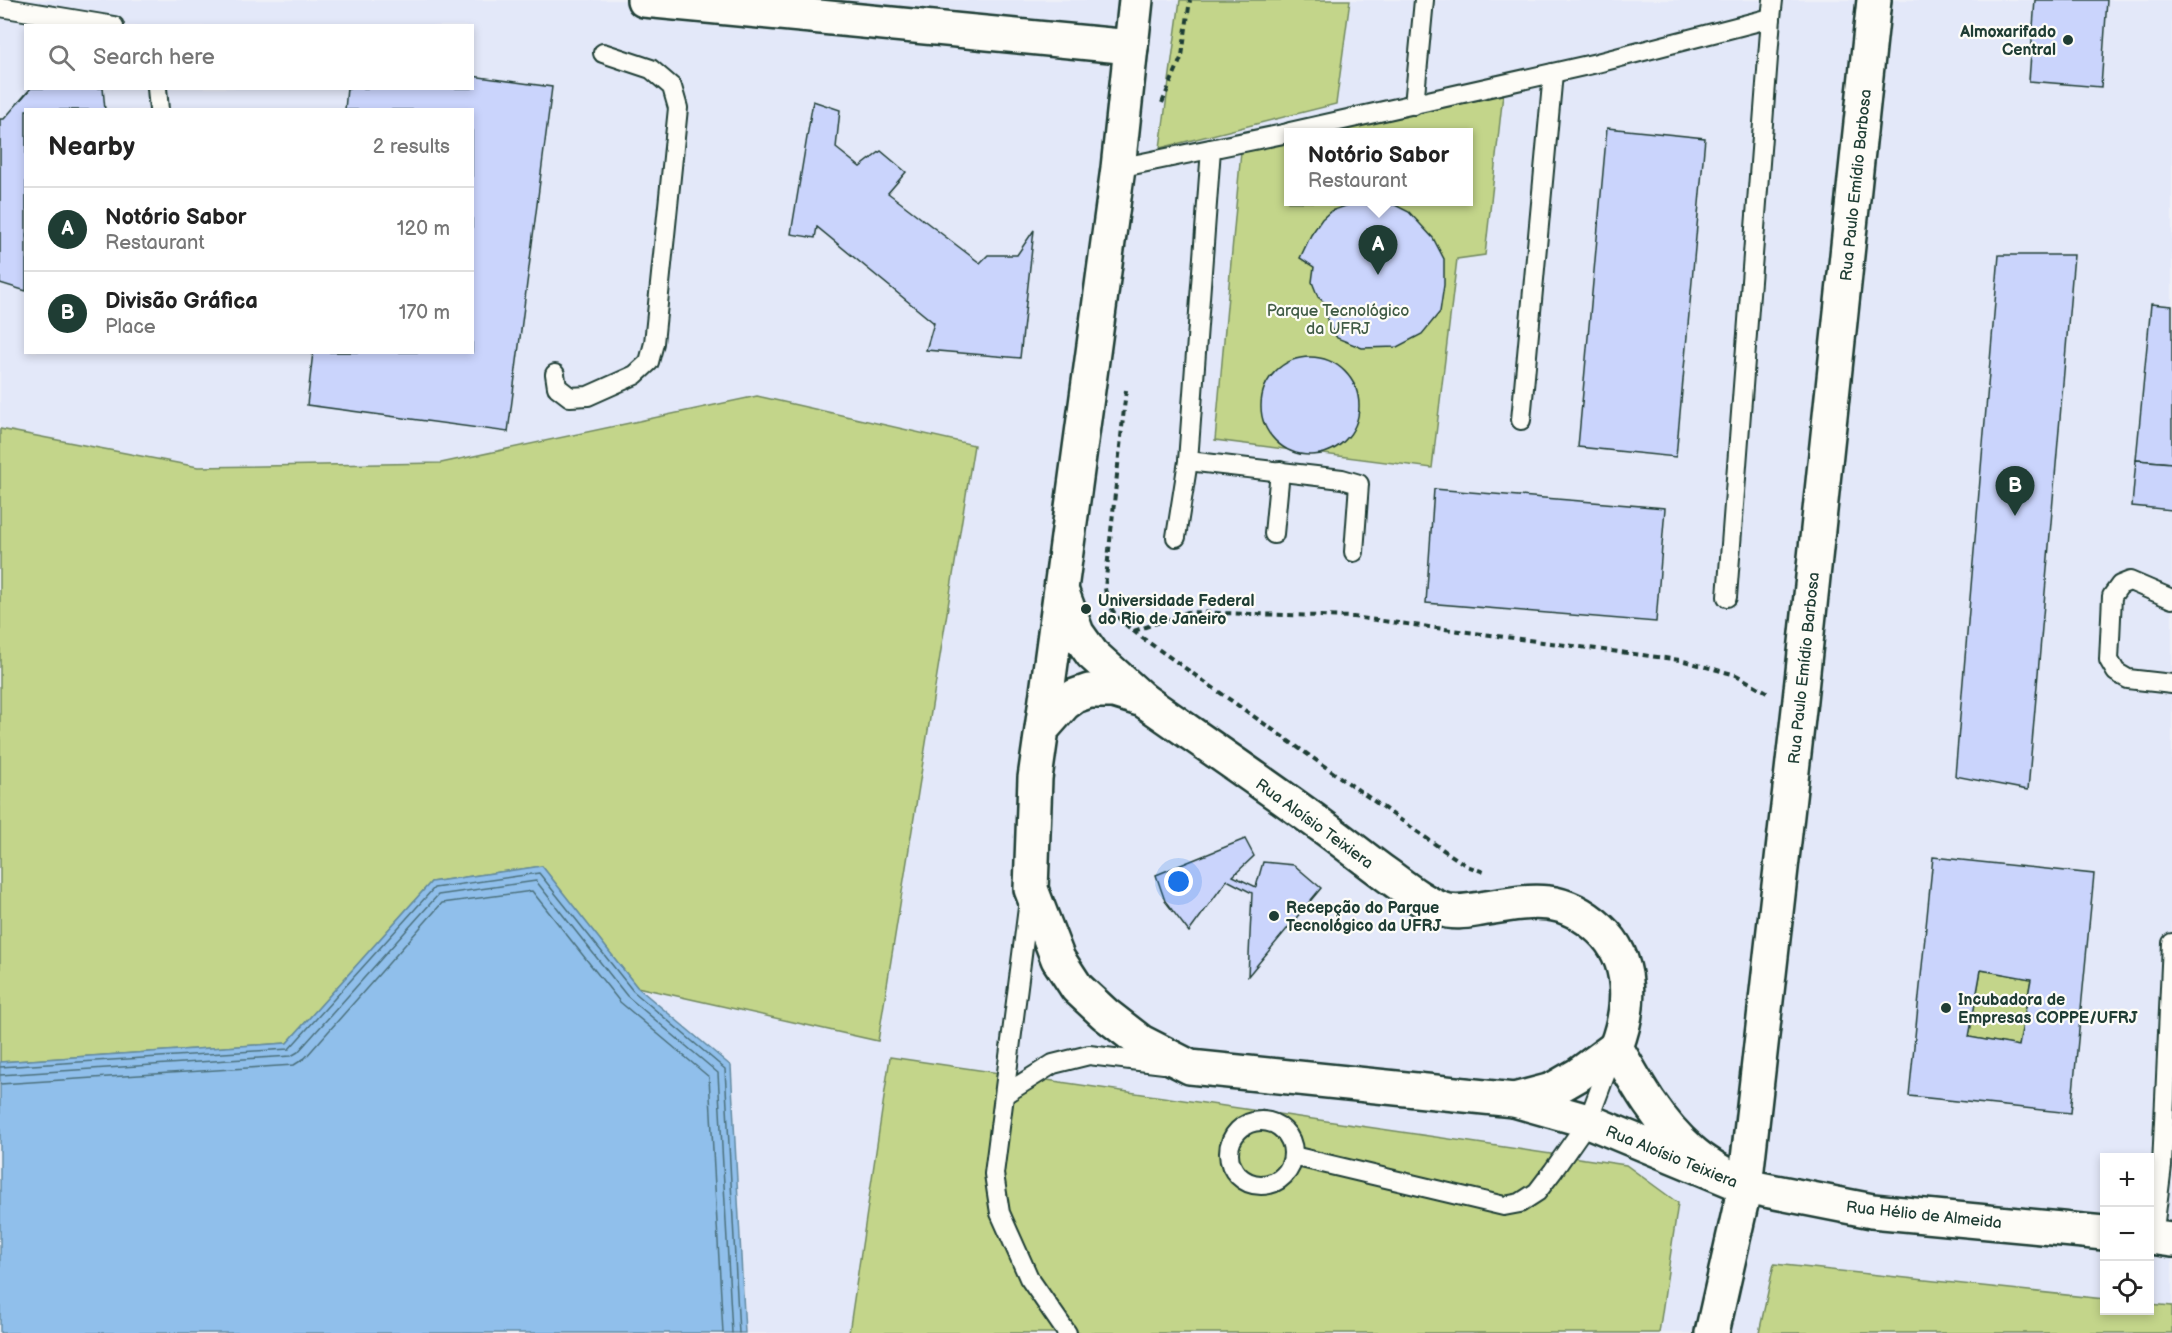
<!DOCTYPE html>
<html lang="en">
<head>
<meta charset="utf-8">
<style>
  body { margin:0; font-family:"Balsamiq Sans",sans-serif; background:#f2f2f2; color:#222 }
  .controls { position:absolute; right:18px; bottom:18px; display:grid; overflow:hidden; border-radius:0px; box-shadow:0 3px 9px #0003 }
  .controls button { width:54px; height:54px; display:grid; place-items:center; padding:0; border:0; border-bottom:2px solid #e0e0e0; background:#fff; color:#222; font:30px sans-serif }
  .you { position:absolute; left:1179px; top:882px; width:21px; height:21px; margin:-15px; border:4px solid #fff; border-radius:50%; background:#1a73e8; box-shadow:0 0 0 9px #1a73e833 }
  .badge { display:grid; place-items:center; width:39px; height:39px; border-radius:50%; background:#1f3d34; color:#fff; font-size:20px; font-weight:700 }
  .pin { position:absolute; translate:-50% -50px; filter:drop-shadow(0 2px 3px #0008) }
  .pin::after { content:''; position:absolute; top:32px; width:21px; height:18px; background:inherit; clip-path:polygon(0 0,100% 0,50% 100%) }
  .popup { position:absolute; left:1284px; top:128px; width:189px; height:78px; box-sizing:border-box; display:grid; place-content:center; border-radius:0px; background:#fff; filter:drop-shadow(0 2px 4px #0005); font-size:20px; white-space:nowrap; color:#767676 }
  .popup b { font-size:22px; color:#222 }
  .popup::after { content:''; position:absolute; left:50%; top:100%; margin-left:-12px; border:12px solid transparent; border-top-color:#fff }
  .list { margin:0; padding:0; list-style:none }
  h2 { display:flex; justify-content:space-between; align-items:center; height:78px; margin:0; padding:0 24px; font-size:26px }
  h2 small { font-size:20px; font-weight:400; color:#767676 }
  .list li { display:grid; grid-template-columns:39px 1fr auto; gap:18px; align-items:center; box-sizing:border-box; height:84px; padding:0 24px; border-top:2px solid #e0e0e0 }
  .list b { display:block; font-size:22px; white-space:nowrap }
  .list p { margin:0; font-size:20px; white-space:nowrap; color:#767676 }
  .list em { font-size:20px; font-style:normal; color:#767676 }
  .icon { flex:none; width:33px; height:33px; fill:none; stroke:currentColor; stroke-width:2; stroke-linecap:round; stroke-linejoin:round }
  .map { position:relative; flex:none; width:2172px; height:1333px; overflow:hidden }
  .search { position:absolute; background:#fff; box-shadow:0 3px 9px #0003; left:24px; top:24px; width:450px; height:66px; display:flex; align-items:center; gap:15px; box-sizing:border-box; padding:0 21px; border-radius:0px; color:#767676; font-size:22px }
  .panel { position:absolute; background:#fff; box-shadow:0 3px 9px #0003; left:24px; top:108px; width:450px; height:246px; border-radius:0px }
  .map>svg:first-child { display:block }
</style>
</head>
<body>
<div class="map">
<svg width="2172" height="1333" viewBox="0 0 2172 1333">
  <rect width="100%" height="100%" fill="#eef0f8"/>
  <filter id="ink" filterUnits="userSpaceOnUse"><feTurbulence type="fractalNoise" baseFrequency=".0167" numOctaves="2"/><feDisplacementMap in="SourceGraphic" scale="12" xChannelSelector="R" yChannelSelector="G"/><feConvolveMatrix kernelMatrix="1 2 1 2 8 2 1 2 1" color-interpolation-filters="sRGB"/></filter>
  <g filter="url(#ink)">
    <path fill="#e3e8f9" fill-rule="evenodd" d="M 0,0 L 2172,0 L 2172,1333 L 745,1333 L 731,1066 L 637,987 L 542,866 L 431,882 L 287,1043 L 0,1062 ZM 26,26 L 472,26 L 472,88 L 26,88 ZM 26,110 L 472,110 L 472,352 L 26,352 ZM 1288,132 L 1468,132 L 1468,202 L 1288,202 ZM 2104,1158 L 2150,1158 L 2150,1310 L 2104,1310 Z"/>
    <g fill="#c3d58a" stroke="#71895f" stroke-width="1.5">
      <polygon points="1180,0 1350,0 1336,104 1160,148"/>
      <polygon points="1503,94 1485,255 1457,259 1432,468 1215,440 1241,151 1288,141 1288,202 1468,202 1468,132 1327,132"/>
      <polygon points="757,396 974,445 878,1041 637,987 542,866 431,882 287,1043 0,1062 0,429 198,467 441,463"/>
      <polygon points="1981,970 2031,979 2019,1046 1969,1037"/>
      <polygon points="890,1057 1626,1165 1678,1203 1659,1333 849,1333"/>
      <polygon points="1774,1264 2104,1299 2104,1310 2150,1310 2150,1304 2172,1306 2172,1333 1759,1333"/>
    </g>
    <polygon fill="#90bfeb" stroke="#638ba2" stroke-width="1.5" points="542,866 637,987 731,1066 745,1333 0,1333 0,1062 287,1043 431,882"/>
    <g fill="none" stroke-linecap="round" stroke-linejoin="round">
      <g stroke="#4c717d" stroke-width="1.5">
        <polyline points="0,1067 289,1049 434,888 539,873 633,991 725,1069 739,1333"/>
        <polyline points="0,1075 291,1056 298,1052 438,895 536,881 627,996 718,1073 732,1333"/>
        <polyline points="0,1084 294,1065 305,1058 442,903 532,891 620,1002 709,1077 723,1333"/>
      </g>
    </g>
    <g fill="#cad4fc" stroke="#1f3d34" stroke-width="1.5" fill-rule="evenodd">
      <polygon points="2035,0 2107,0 2101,87 2029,81"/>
      <polygon points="472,76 552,87 508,432 307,405 313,352 472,352 472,110 345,110 347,88 472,88"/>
      <polygon points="31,88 103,88 105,110 26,110 26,291 0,283 0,119 4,119"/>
      <polygon points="813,101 840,110 836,148 860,167 881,151 906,172 888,193 980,263 988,255 1017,255 1034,230 1020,358 926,350 934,323 817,227 815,238 791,234"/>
      <polygon points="1607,128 1705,138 1676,457 1578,447"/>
      <polygon points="1357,202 1389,202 1409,212 1433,238 1444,259 1444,285 1440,312 1422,334 1397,347 1362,348 1337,338 1327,322 1329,306 1318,297 1312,282 1314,267 1300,258 1311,235 1322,219 1331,211"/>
      <polygon points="1999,255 2074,255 2028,790 1955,776"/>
      <polygon points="2151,304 2172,306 2172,463 2136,460"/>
      <circle cx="1310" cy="406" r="49"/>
      <polygon points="2136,460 2172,463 2172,510 2132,506"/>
      <polygon points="1434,489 1665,508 1656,622 1426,603"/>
      <polygon points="1245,839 1254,856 1233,876 1256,887 1263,862 1294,865 1321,888 1248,976 1252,893 1227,880 1189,932 1165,901 1156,875"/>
      <path d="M 1933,857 L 2094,874 L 2071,1113 L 1909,1096 ZM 1981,970 L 2031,979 L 2019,1046 L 1969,1037 Z"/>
    </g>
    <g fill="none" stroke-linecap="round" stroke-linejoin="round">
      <defs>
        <g id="lane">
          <polyline points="0,7 114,26"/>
          <polyline points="1771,18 1773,0"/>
          <polyline points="157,88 159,110"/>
          <polyline points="1414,105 1424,0"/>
          <polyline points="1290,132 1597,63 1771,18 1727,597"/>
          <polyline points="1118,168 1288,133"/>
          <polyline points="555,374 557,387 570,397 588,396 635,375 649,362 654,343 678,108 672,87 651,69 603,53"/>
          <polyline points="1521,420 1553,73"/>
          <polyline points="1188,461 1342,479 1359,484 1354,552"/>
          <polyline points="1274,534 1280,471"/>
          <polyline points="1176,537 1188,461 1211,149"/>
          <polyline points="2172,599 2130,581 2120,585 2112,596 2109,660 2116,672 2128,679 2172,684"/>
          <polyline points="1029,900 994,1174 1000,1213 1029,1278 1067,1333"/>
          <polyline points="1005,1094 1053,1064 1089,1055 1164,1064"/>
          <circle cx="1261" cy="1153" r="32"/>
          <polyline points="1293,1156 1504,1206 1520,1203 1537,1192 1553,1171 1588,1121 1613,1054"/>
          <polyline points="2153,1237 2162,1166 2172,943"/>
        </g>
        <g id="street">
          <polyline points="644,0 1131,47"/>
          <polyline points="1063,595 1077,633 1092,654 1143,700"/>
          <polyline points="1042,729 1118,168 1136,0"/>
          <polyline points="1745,1186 1799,709 1874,0"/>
        </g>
        <g id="secondary">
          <polyline points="1514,1100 1552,1090 1578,1075 1616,1047"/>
          <path d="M 1745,1186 C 1727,1175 1706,1165 1691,1151 C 1658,1122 1637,1085 1616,1047 C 1631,1008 1634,960 1600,929 C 1561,893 1530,901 1481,909 C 1468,911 1454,914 1441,909 C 1421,901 1405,888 1387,875 C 1365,859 1344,842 1322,826 C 1263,783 1203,742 1143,700 L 1114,691 L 1089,691 L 1075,696 L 1064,704 L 1042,729 L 1035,778 L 1031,889 L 1058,959 L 1077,988 L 1105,1014 L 1141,1042 L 1190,1067 L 1514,1100 L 1588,1121 L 1745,1186 L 1872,1211 L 2104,1233"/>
          <polyline points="2150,1237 2172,1240"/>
          <polyline points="1712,1333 1745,1186"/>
        </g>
      </defs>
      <use href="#lane" stroke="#1f3d34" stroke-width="22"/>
      <use href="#street" stroke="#1f3d34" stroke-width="38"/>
      <use href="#secondary" stroke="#1f3d34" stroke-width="38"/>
      <g stroke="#1f3d34" stroke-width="4" stroke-dasharray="6 4.5" stroke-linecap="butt">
        <polyline points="1162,103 1182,56 1190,0"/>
        <path d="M 1126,390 L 1105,588 C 1109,614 1121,621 1141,637 L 1442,849 L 1467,866 L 1484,872"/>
        <polyline points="1134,631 1188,612 1353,617 1680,660 1736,675 1767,692"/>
        <polyline points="1261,1121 1264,1109"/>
      </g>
      <use href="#lane" stroke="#fdfcf7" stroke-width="18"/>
      <use href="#street" stroke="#fdfcf7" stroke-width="33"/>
      <use href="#secondary" stroke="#fdfcf7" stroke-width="33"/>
    </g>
  </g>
  <g fill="#1f3d34" stroke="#fdfcf7" stroke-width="2">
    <circle cx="2068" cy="40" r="6"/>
    <circle cx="1086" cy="609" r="6"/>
    <circle cx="1274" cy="916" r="6"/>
    <circle cx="1946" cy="1008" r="6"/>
  </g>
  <g text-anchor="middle" stroke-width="4.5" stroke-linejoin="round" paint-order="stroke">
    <g font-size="16" font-weight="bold" fill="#1f3d34" stroke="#fdfcf7" text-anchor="start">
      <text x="2056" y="37" text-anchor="end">Almoxarifado<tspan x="2056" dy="18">Central</tspan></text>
      <text x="1098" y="606">Universidade Federal<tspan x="1098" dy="18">do Rio de Janeiro</tspan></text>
      <text x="1286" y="913">Recepção do Parque<tspan x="1286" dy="18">Tecnológico da UFRJ</tspan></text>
      <text x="1958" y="1005">Incubadora de<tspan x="1958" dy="18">Empresas COPPE/UFRJ</tspan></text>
    </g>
    <g font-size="16" fill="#1f3d34" stroke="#fdfcf7">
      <text transform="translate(1855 185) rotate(-84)" y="6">Rua Paulo Emídio Barbosa</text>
      <text transform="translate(1803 668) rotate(-84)" y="6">Rua Paulo Emídio Barbosa</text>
      <text transform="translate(1315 823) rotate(36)" y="6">Rua Aloísio Teixiera</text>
      <text transform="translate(1672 1156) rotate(22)" y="6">Rua Aloísio Teixiera</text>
      <text transform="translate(1924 1214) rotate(6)" y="6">Rua Hélio de Almeida</text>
    </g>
    <g font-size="16" fill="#405b45" stroke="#fdfcf7">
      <text x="1338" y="316">Parque Tecnológico<tspan x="1338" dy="18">da UFRJ</tspan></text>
    </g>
  </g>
</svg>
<div class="controls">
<button>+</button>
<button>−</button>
<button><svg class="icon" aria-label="locate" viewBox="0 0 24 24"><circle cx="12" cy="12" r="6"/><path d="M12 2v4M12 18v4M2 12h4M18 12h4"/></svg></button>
</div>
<div class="you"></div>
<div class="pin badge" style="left:1378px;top:275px">A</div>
<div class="popup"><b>Notório Sabor</b>Restaurant</div>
<div class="pin badge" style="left:2015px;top:516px">B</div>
<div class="search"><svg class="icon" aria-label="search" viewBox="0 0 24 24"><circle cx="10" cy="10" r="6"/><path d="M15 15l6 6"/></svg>Search here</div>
<section class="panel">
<h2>Nearby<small>2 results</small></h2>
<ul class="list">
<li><span class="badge">A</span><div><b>Notório Sabor</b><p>Restaurant</p></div><em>120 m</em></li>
<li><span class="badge">B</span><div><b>Divisão Gráfica</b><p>Place</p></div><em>170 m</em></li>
</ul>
</section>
</div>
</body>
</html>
